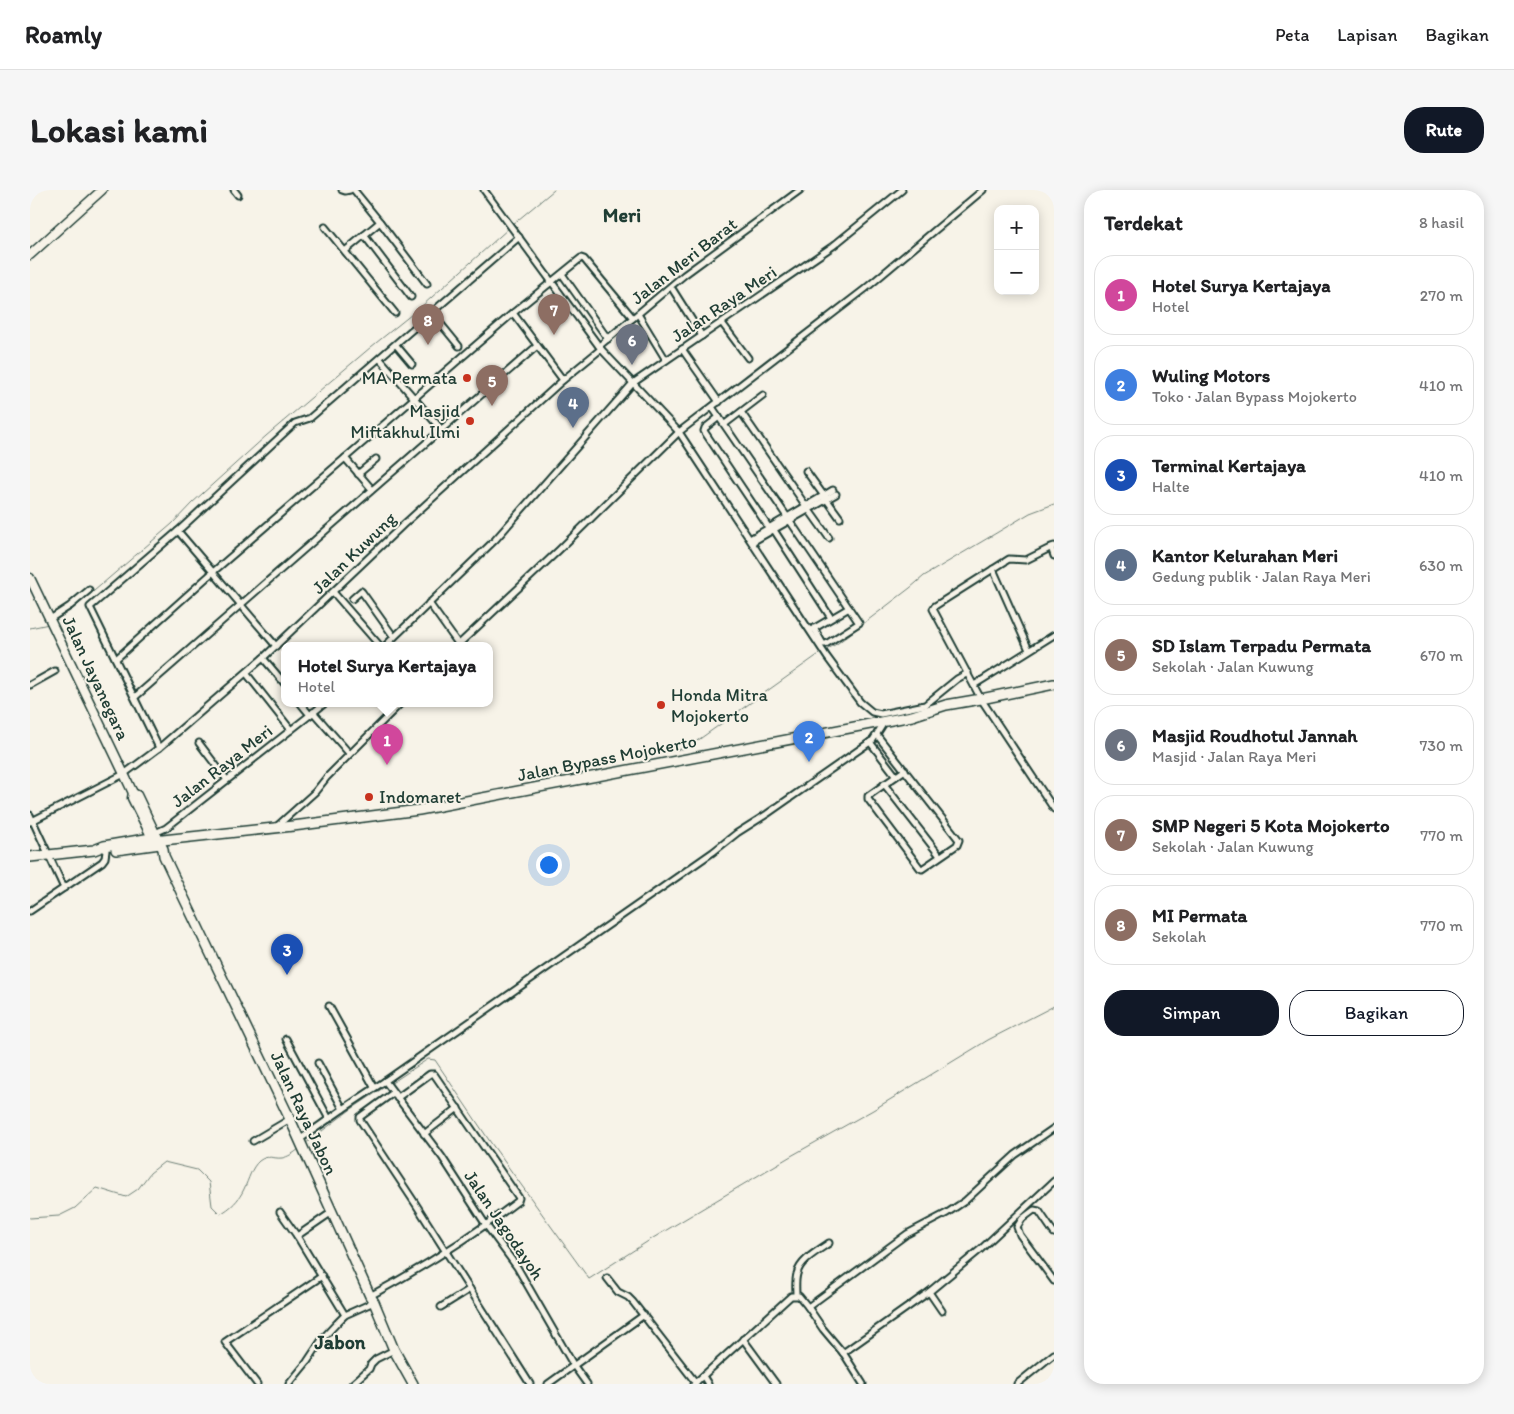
<!DOCTYPE html>
<html lang="id">
<head>
<meta charset="utf-8">
<style>
  body { margin:0; font-family:Itim,sans-serif; background:#f6f6f6; color:#202124 }
  .controls { position:absolute; right:15px; top:15px; display:grid; overflow:hidden; border-radius:10px; box-shadow:0 2px 12px #0003 }
  .controls button { width:45px; height:45px; display:grid; place-items:center; padding:0; border:0; border-bottom:1px solid #e0e0e0; background:#fff; color:#202124; font:25px sans-serif }
  .you { position:absolute; left:518px; top:674px; width:18px; height:18px; margin:-12px; border:4px solid #fff; border-radius:50%; background:#1a73e8; box-shadow:0 0 0 8px #1a73e833 }
  .badge { display:grid; place-items:center; width:32px; height:32px; border-radius:50%; background:#111827; color:#fff; font-size:16px; font-weight:700 }
  .pin { position:absolute; translate:-50% -41px; filter:drop-shadow(0 1px 2px #0008) }
  .pin::after { content:''; position:absolute; top:26px; width:18px; height:15px; background:inherit; clip-path:polygon(0 0,100% 0,50% 100%) }
  .popup { position:absolute; left:251px; top:452px; width:212px; height:65px; box-sizing:border-box; display:grid; place-content:center; border-radius:10px; background:#fff; filter:drop-shadow(0 1px 4px #0005); font-size:16px; white-space:nowrap; color:#757577 }
  .popup b { font-size:19px; color:#202124 }
  .popup::after { content:''; position:absolute; left:50%; top:100%; margin-left:-10px; border:10px solid transparent; border-top-color:#fff }
  .list { margin:0; padding:0; list-style:none }
  h2 { display:flex; justify-content:space-between; align-items:center; height:65px; margin:0; padding:0 20px; font-size:21px }
  h2 small { font-size:16px; font-weight:400; color:#757577 }
  .list li { display:grid; grid-template-columns:32px 1fr auto; gap:15px; align-items:center; box-sizing:border-box; height:80px; margin:0 10px 10px; padding:0 10px; border:1px solid #e0e0e0; border-radius:20px }
  .list b { display:block; font-size:19px; white-space:nowrap }
  .list p { margin:0; font-size:16px; white-space:nowrap; color:#757577 }
  .list em { font-size:16px; font-style:normal; color:#757577 }
  .actions { display:flex; gap:10px; padding:15px 20px }
  .actions a { flex:1; padding:11px 0; border:1px solid #111827; border-radius:20px; text-align:center; font-size:18px; color:#111827 }
  .actions .main { background:#111827; color:#fff }
  .map { position:relative; flex:none; width:1024px; height:1194px; overflow:hidden; border-radius:20px }
  header { display:flex; align-items:center; gap:30px; box-sizing:border-box; height:70px; padding:0 25px; background:#fff; border-bottom:1px solid #e0e0e0 }
  header strong { font-size:24px }
  nav { display:flex; gap:28px; margin-inline-start:auto; font-size:18px }
  .intro { display:flex; align-items:center; justify-content:space-between; box-sizing:border-box; height:120px; padding:0 30px }
  h1 { margin:0; font-size:35px }
  .button { padding:12px 22px; border-radius:20px; background:#111827; color:#fff; font-size:18px; font-weight:700 }
  main { display:flex; gap:30px; padding:0 30px }
  aside { flex:1; background:#fff; border-radius:20px; box-shadow:0 2px 12px #0003 }
  .map>svg:first-child { display:block }
</style>
</head>
<body>
<header>
<strong>Roamly</strong>
<nav><a>Peta</a><a>Lapisan</a><a>Bagikan</a></nav>
</header>
<div class="intro"><h1>Lokasi kami</h1><a class="button">Rute</a></div>
<main>
<div class="map">
<svg width="1024" height="1194" viewBox="0 0 1024 1194">
  <rect width="100%" height="100%" fill="#f7f3e8"/>
  <filter id="ink" filterUnits="userSpaceOnUse"><feTurbulence type="fractalNoise" baseFrequency=".02" numOctaves="2"/><feDisplacementMap in="SourceGraphic" scale="10" xChannelSelector="R" yChannelSelector="G"/><feConvolveMatrix kernelMatrix="1 2 1 2 8 2 1 2 1" color-interpolation-filters="sRGB"/></filter>
  <g filter="url(#ink)">
    <g fill="none" stroke-linecap="round" stroke-linejoin="round">
      <g stroke="#6f8077" stroke-width="1">
        <polyline points="482,35 524,0"/>
        <polyline points="24,431 43,419 142,334 162,313 236,246 341,157 392,116 479,38"/>
        <polyline points="0,438 19,434"/>
        <polyline points="796,460 808,453 880,398 894,386 1000,323 1024,314"/>
        <polyline points="606,567 657,558 792,462"/>
        <polyline points="360,894 398,869 405,870 461,953 559,1089 623,1048 761,966 843,920 958,850 1024,816"/>
        <polyline points="276,953 320,920 356,896"/>
        <path d="M 0,1028 L 29,1026 L 45,1018 L 67,998 L 96,1007 L 108,999 L 120,983 L 134,972 L 167,980 L 179,992 L 182,1016 L 190,1024 C 201,1018 209,1010 214,999 C 219,989 221,978 229,971 C 238,964 243,969 252,968 C 258,967 264,963 269,959"/>
      </g>
      <defs>
        <g id="minor">
          <polyline points="204,0 208,5"/>
          <polyline points="312,0 315,1 320,0"/>
          <polyline points="324,0 350,32"/>
          <polyline points="454,0 571,159 649,242 797,467 830,512 842,522 851,524 895,515 927,489 938,483"/>
          <polyline points="295,37 365,123"/>
          <polyline points="334,45 381,107"/>
          <polyline points="315,61 350,32 397,94"/>
          <polyline points="532,84 578,149"/>
          <polyline points="643,100 672,146"/>
          <polyline points="402,123 429,156"/>
          <polyline points="483,123 533,190"/>
          <polyline points="608,124 636,170"/>
          <polyline points="603,128 654,85 770,0"/>
          <polyline points="692,133 718,168"/>
          <polyline points="366,155 382,174"/>
          <polyline points="652,159 689,212"/>
          <polyline points="350,169 411,239"/>
          <polyline points="682,217 760,331 829,433 796,454 793,454 784,438"/>
          <polyline points="711,222 776,316"/>
          <polyline points="689,227 675,238 674,241 739,338"/>
          <polyline points="695,234 733,205"/>
          <polyline points="315,268 340,297"/>
          <polyline points="776,281 810,328"/>
          <polyline points="328,284 346,269"/>
          <polyline points="779,320 799,348"/>
          <polyline points="744,340 801,428"/>
          <polyline points="148,341 246,456"/>
          <polyline points="720,349 803,300"/>
          <polyline points="722,352 806,304"/>
          <polyline points="1024,356 996,370 979,369 905,416 903,419 951,509 1024,619"/>
          <polyline points="1021,357 1024,366"/>
          <polyline points="963,379 999,460"/>
          <polyline points="303,402 350,456"/>
          <polyline points="322,409 331,401 332,402 364,447"/>
          <polyline points="399,413 429,455"/>
          <polyline points="20,429 40,416 59,400"/>
          <polyline points="783,439 819,418"/>
          <polyline points="355,456 465,350 603,193 803,56 872,0"/>
          <polyline points="427,456 529,360 649,242 835,99 953,0"/>
          <polyline points="233,468 255,494"/>
          <polyline points="86,469 183,382 483,123 551,68 554,69 603,128 569,156"/>
          <polyline points="216,483 261,540"/>
          <polyline points="0,495 25,481"/>
          <polyline points="944,495 1024,445"/>
          <polyline points="105,507 507,156"/>
          <polyline points="271,514 280,525"/>
          <polyline points="283,522 318,562"/>
          <polyline points="847,545 929,650 927,655 892,679 890,678 838,609 838,606 875,580"/>
          <polyline points="840,552 866,586"/>
          <polyline points="169,553 197,590"/>
          <polyline points="129,558 60,417 148,341 265,233 280,228 489,47"/>
          <polyline points="854,594 910,666"/>
          <polyline points="0,625 34,698"/>
          <polyline points="0,632 94,584 129,558 233,468 373,335 533,190 571,159"/>
          <polyline points="246,637 285,602 297,587 370,514"/>
          <polyline points="125,643 136,638 294,514"/>
          <polyline points="0,721 72,672 75,668 76,661"/>
          <polyline points="299,816 344,897"/>
          <polyline points="256,849 299,929"/>
          <polyline points="288,873 313,919"/>
          <polyline points="355,891 412,967 456,1035 487,1077 544,1176 557,1194"/>
          <polyline points="363,903 330,927 330,930 385,1013 500,1194"/>
          <polyline points="394,944 428,918"/>
          <polyline points="269,950 313,919 355,891 683,662 707,643 737,624 843,550 855,531"/>
          <polyline points="223,951 260,929"/>
          <polyline points="250,1022 267,1046 315,1125"/>
          <polyline points="1024,1043 1009,1021 1004,1020 992,1029 987,1037 990,1045 1024,1091"/>
          <polyline points="267,1046 302,1022"/>
          <polyline points="577,1088 588,1102 598,1107 603,1112 666,1193"/>
          <polyline points="899,1102 912,1121"/>
          <path d="M 766,1105 C 766,1099 765,1091 767,1084 C 770,1070 788,1061 799,1053"/>
          <path d="M 340,1106 C 392,1078 441,1047 488,1011 L 489,1008 L 404,884 L 400,884 L 367,908"/>
          <polyline points="411,1117 440,1099"/>
          <polyline points="778,1117 793,1139 814,1164 833,1194"/>
          <polyline points="713,1149 746,1194"/>
          <polyline points="813,1163 899,1102 951,1059 1024,991"/>
          <polyline points="673,1186 678,1194"/>
          <polyline points="227,1194 195,1152 292,1086"/>
          <polyline points="259,1194 277,1172 293,1148 307,1133 315,1125 344,1112"/>
          <polyline points="322,1194 339,1179 341,1174 346,1169 364,1160"/>
          <polyline points="518,1194 614,1125"/>
          <polyline points="664,1194 761,1106 769,1106 778,1117 877,1044 917,1023 935,1011 985,965 1024,938"/>
          <polyline points="987,1194 1024,1164"/>
        </g>
        <g id="secondary">
          <polyline points="0,65 72,0"/>
          <polyline points="0,388 94,584 103,603 102,608 122,648"/>
          <polyline points="103,603 107,605 127,647"/>
        </g>
        <g id="trunk">
          <polyline points="127,647 133,659 134,666 153,706 260,929 340,1106 344,1112 364,1160 383,1194"/>
          <polyline points="133,650 263,636 389,620 856,531 882,526 916,515 951,509 1024,494"/>
          <polyline points="86,660 130,654"/>
          <polyline points="0,667 64,660 74,656 127,647"/>
        </g>
      </defs>
      <use href="#minor" stroke="#1f3d34" stroke-width="9"/>
      <use href="#secondary" stroke="#1f3d34" stroke-width="11"/>
      <use href="#trunk" stroke="#1f3d34" stroke-width="12"/>
      <use href="#minor" stroke="#f7f3e8" stroke-width="5"/>
      <use href="#secondary" stroke="#f7f3e8" stroke-width="8"/>
      <use href="#trunk" stroke="#f7f3e8" stroke-width="9"/>
    </g>
  </g>
  <g fill="#c8321e" stroke="#f7f3e8" stroke-width="2">
    <circle cx="437" cy="188" r="5"/>
    <circle cx="440" cy="231" r="5"/>
    <circle cx="631" cy="515" r="5"/>
    <circle cx="339" cy="607" r="5"/>
  </g>
  <g text-anchor="middle" stroke-width="4" stroke-linejoin="round" paint-order="stroke">
    <g font-size="18" fill="#1f3d34" stroke="#f7f3e8">
      <text transform="translate(654 71) rotate(-38)" y="6">Jalan Meri Barat</text>
      <text transform="translate(694 114) rotate(-34)" y="6">Jalan Raya Meri</text>
      <text transform="translate(324 363) rotate(-44)" y="6">Jalan Kuwung</text>
      <text transform="translate(66 488) rotate(65)" y="6">Jalan Jayanegara</text>
      <text transform="translate(577 568) rotate(-11)" y="6">Jalan Bypass Mojokerto</text>
      <text transform="translate(192 576) rotate(-38)" y="6">Jalan Raya Meri</text>
      <text transform="translate(274 923) rotate(65)" y="6">Jalan Raya Jabon</text>
      <text transform="translate(474 1035) rotate(56)" y="6">Jalan Jagodayoh</text>
    </g>
    <g font-size="18" fill="#1f3d34" stroke="#f7f3e8" text-anchor="end">
      <text x="427" y="194">MA Permata</text>
      <text x="430" y="227">Masjid<tspan x="430" dy="21">Miftakhul Ilmi</tspan></text>
      <text x="641" y="511" text-anchor="start">Honda Mitra<tspan x="641" dy="21">Mojokerto</tspan></text>
      <text x="349" y="613" text-anchor="start">Indomaret</text>
    </g>
    <g font-size="20" font-weight="bold" fill="#1f3d34" stroke="#f7f3e8">
      <text x="592" y="32">Meri</text>
      <text x="310" y="1159">Jabon</text>
    </g>
  </g>
</svg>
<div class="controls">
<button>+</button>
<button>−</button>
</div>
<div class="you"></div>
<div class="pin badge" style="left:357px;top:575px;background:#d1479c">1</div>
<div class="popup"><b>Hotel Surya Kertajaya</b>Hotel</div>
<div class="pin badge" style="left:779px;top:572px;background:#3f7fe0">2</div>
<div class="pin badge" style="left:257px;top:785px;background:#1a4fb4">3</div>
<div class="pin badge" style="left:543px;top:238px;background:#5c6f8a">4</div>
<div class="pin badge" style="left:462px;top:216px;background:#8d6e63">5</div>
<div class="pin badge" style="left:602px;top:175px;background:#6b7280">6</div>
<div class="pin badge" style="left:524px;top:145px;background:#8d6e63">7</div>
<div class="pin badge" style="left:398px;top:155px;background:#8d6e63">8</div>
</div>
<aside>
<h2>Terdekat<small>8 hasil</small></h2>
<ul class="list">
<li><span class="badge" style="background:#d1479c">1</span><div><b>Hotel Surya Kertajaya</b><p>Hotel</p></div><em>270 m</em></li>
<li><span class="badge" style="background:#3f7fe0">2</span><div><b>Wuling Motors</b><p>Toko · Jalan Bypass Mojokerto</p></div><em>410 m</em></li>
<li><span class="badge" style="background:#1a4fb4">3</span><div><b>Terminal Kertajaya</b><p>Halte</p></div><em>410 m</em></li>
<li><span class="badge" style="background:#5c6f8a">4</span><div><b>Kantor Kelurahan Meri</b><p>Gedung publik · Jalan Raya Meri</p></div><em>630 m</em></li>
<li><span class="badge" style="background:#8d6e63">5</span><div><b>SD Islam Terpadu Permata</b><p>Sekolah · Jalan Kuwung</p></div><em>670 m</em></li>
<li><span class="badge" style="background:#6b7280">6</span><div><b>Masjid Roudhotul Jannah</b><p>Masjid · Jalan Raya Meri</p></div><em>730 m</em></li>
<li><span class="badge" style="background:#8d6e63">7</span><div><b>SMP Negeri 5 Kota Mojokerto</b><p>Sekolah · Jalan Kuwung</p></div><em>770 m</em></li>
<li><span class="badge" style="background:#8d6e63">8</span><div><b>MI Permata</b><p>Sekolah</p></div><em>770 m</em></li>
</ul>
<div class="actions"><a class="main">Simpan</a><a>Bagikan</a></div>
</aside>
</main>
</body>
</html>
